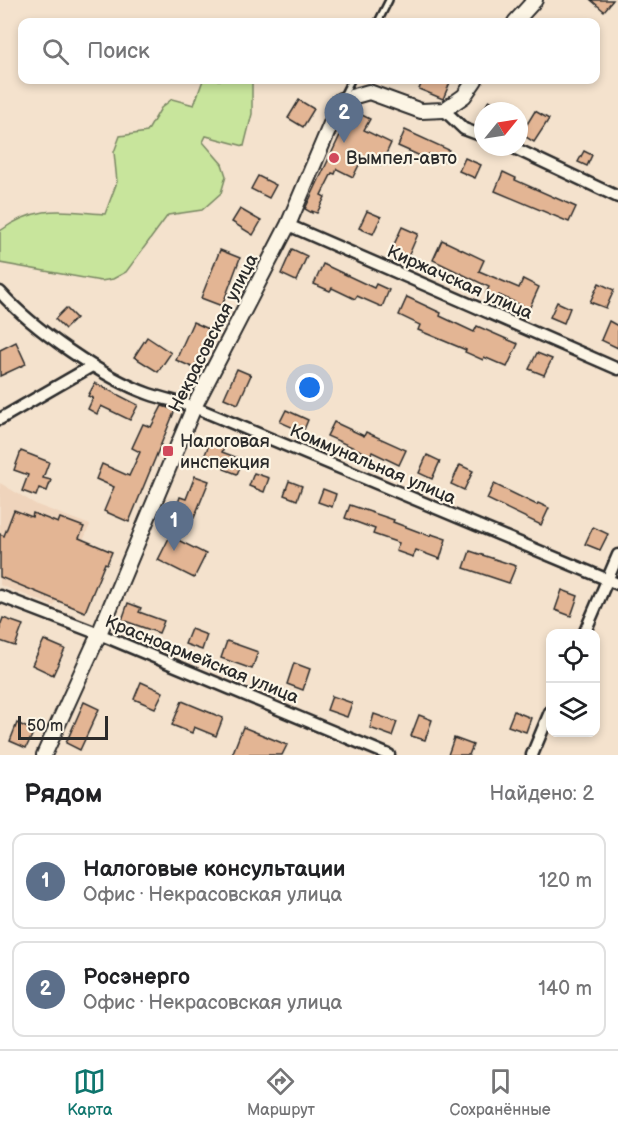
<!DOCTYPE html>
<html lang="ru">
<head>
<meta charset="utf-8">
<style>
  body { margin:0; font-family:"Balsamiq Sans",sans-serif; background:#f6f6f6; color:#202124 }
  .controls { position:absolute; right:18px; bottom:18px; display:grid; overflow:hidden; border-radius:12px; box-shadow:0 3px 9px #0003 }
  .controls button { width:54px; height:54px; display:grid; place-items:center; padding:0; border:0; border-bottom:2px solid #e0e0e0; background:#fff; color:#202124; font:30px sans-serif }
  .compass { position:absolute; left:474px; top:102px; width:54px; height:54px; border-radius:50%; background:#fff; box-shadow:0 3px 9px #0003; rotate:60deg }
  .scale { position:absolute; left:18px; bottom:15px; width:90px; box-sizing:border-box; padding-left:6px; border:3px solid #2b2b2b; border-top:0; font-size:16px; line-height:21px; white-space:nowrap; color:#2b2b2b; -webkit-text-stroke:4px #fcf5e5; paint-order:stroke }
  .you { position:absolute; left:310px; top:388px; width:21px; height:21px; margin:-15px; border:4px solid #fff; border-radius:50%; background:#1a73e8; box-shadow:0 0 0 9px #1a73e833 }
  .badge { display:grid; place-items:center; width:39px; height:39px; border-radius:50%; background:#0f766e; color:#fff; font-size:20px; font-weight:700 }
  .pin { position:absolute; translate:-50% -50px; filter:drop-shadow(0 2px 3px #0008) }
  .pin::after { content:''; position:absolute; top:32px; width:21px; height:18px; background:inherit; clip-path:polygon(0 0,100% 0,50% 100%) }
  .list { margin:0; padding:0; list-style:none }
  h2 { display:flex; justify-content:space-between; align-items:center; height:78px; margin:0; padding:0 24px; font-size:26px }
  h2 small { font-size:20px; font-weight:400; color:#757577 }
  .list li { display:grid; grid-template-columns:39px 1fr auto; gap:18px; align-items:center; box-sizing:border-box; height:96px; margin:0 12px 12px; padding:0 12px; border:2px solid #e0e0e0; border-radius:12px }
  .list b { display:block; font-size:22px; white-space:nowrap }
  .list p { margin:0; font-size:20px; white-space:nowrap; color:#757577 }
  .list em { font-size:20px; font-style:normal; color:#757577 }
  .icon { flex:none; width:33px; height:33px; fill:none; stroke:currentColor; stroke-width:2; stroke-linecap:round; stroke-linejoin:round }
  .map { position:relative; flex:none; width:618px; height:755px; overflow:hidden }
  .search { position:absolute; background:#fff; box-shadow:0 3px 9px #0003; left:18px; right:18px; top:18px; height:66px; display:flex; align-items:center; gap:15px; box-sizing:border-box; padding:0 21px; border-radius:12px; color:#757577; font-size:22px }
  .sheet { height:294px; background:#fff }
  nav { display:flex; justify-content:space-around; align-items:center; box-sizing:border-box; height:84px; border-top:2px solid #e0e0e0; background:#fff; font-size:16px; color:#757577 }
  nav a { display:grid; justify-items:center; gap:3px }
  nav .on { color:#0f766e }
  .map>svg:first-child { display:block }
</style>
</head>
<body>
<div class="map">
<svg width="618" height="755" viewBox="0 0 618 755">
  <rect width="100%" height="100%" fill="#f4e2cd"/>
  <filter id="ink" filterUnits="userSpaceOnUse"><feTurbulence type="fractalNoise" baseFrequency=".0167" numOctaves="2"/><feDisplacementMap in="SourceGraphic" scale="12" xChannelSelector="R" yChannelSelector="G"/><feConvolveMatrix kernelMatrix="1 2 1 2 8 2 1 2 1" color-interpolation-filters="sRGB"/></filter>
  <g filter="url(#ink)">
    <polygon fill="#efd4bc" points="0,483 37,505 90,525 54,606 0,585"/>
    <path fill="#c8e59c" stroke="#7a8864" stroke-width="1.5" d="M 203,80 L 252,80 L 252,114 L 244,146 L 206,136 L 203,142 L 222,164 L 226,176 L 221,193 L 202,210 L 168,215 L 126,272 L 113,279 L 101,281 L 0,263 L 0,231 C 37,204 63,211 105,214 L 117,182 L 114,152 L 120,136 L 147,132 L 161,108 L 172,99 L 194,105 Z"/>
    <g fill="#e3b594" stroke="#2b2b2b" stroke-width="1.5">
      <polygon points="591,0 613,0 604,11"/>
      <polygon points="423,80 451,80 443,99 419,89"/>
      <polygon points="299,100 314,109 303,127 288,118"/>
      <polygon points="489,100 510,111 483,111"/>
      <polygon points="352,110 370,119 364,130 391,143 381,165 363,157 353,177 337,169 335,174 332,173 321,195 325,197 317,213 312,211 312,213 305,209"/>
      <polygon points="535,111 549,119 534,142 521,134"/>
      <polygon points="405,130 449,150 444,161 429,154 427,159 398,146"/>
      <polygon points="584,151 592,155 587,166 578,162"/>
      <polygon points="465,158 481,165 475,178 459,171"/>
      <polygon points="503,172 516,178 515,180 576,207 569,222 495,191"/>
      <polygon points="258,176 276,185 269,198 251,189"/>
      <polygon points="240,209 261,221 253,235 232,222"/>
      <polygon points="367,211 381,217 373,234 359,228"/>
      <polygon points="402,227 418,234 408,257 392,249"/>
      <polygon points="442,240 484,260 479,271 519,288 523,279 539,287 529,309 499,295 498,299 486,293 489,287 433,260"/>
      <polygon points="292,249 307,256 296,281 281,274"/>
      <polygon points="220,250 240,258 222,306 201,298"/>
      <polygon points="323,264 374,288 376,284 389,290 382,307 357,296 355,299 332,288 330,291 314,284"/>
      <polygon points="599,283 614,290 606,308 590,302"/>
      <polygon points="407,297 441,313 440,316 474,332 477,326 518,344 507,367 484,357 483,360 465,352 466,350 418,330 420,325 399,315"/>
      <polygon points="557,302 570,308 564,323 550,317"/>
      <polygon points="66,308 76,318 65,329 55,319"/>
      <polygon points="609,321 618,326 618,348 601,340"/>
      <polygon points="193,322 211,330 194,368 176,360"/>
      <polygon points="147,337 171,353 158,372 134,357"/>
      <polygon points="16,342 26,364 0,376 0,350"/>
      <polygon points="537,353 552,359 544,375 529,369"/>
      <polygon points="237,369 251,375 238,404 224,398"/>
      <polygon points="95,383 138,405 130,420 101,406 97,414 88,409 93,398 88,396"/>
      <polygon points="162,406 175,410 129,522 104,511 114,487 96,479 102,464 129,476 140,452 132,448 143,424 151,427"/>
      <polygon points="286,410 308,420 303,432 280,422"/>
      <polygon points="334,422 364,436 366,432 406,450 399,465 372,452 370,455 327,436"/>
      <polygon points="210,442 224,447 222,452 243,460 237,474 224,469 225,465 204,457"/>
      <polygon points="21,451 49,462 43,478 51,480 47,491 39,488 36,496 22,491 28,475 14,470"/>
      <polygon points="427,455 440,461 432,479 419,473"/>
      <polygon points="460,465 473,471 464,490 451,484"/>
      <polygon points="254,473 269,478 264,492 249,486"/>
      <polygon points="195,476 209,481 194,518 175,512 180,497 186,499"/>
      <polygon points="289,481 302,486 297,500 284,495"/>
      <polygon points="494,484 537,505 538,503 549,508 541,525 487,499"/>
      <polygon points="323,489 336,494 332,507 318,502"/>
      <polygon points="350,505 394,520 393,522 430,536 431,534 446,539 440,559 416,550 413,557 396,551 399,543 373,534 375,529 345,518"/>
      <polygon points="14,510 32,517 33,513 58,523 60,518 84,527 79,538 112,552 107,564 105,563 85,612 0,577 0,534 4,536"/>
      <polygon points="593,527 608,534 600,550 585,544"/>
      <polygon points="170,536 206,554 194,578 158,560"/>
      <polygon points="470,551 516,566 509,583 464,568"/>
      <polygon points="562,590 578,596 571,616 555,610"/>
      <polygon points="128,603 141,608 139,612 164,621 159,633 122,620"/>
      <polygon points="3,618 23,625 15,646 0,641 0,626"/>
      <polygon points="191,629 207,635 202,650 185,644"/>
      <polygon points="44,640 65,649 53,675 32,665"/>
      <polygon points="227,641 258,652 252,669 221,658"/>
      <polygon points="294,663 310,669 303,690 287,684"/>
      <polygon points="141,682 163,692 155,708 134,699"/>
      <polygon points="332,696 352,703 347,717 327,710"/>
      <polygon points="182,701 223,718 216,736 194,727 192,733 172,725"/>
      <polygon points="84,702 99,709 80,750 66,743"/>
      <polygon points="514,711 531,718 526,732 508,726"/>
      <polygon points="374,714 397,722 392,736 370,728"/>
      <polygon points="419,715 432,720 425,740 411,736"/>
      <polygon points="17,723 34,731 26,748 10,741"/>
      <polygon points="243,727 287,745 282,755 232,755"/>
      <polygon points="454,738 473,745 469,755 448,755"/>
    </g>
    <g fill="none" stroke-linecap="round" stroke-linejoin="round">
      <defs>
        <g id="service">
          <polyline points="378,22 389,0"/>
          <polyline points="342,98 351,80"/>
        </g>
        <g id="minor">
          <polyline points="444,110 464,129 483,136"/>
          <polyline points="512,147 618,197"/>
          <polyline points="288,225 618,369"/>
          <path d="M 0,292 C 32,328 103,378 149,394 C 164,399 179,402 194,407 L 618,584"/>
          <polyline points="0,419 92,366"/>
          <polyline points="0,596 99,634 389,755"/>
          <polyline points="584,634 618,555"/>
          <polyline points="532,755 550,712"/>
        </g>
        <g id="tertiary">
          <polyline points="515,22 535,0"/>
          <polyline points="44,755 99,634 194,407 288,225 341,100 369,92 421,111 444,110 464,96 475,80"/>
        </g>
      </defs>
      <use href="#service" stroke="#2b2b2b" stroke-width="10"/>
      <use href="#minor" stroke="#2b2b2b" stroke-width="15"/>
      <use href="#tertiary" stroke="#2b2b2b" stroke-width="18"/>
      <use href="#service" stroke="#fcf5e5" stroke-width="5"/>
      <use href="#minor" stroke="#fcf5e5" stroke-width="10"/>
      <use href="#tertiary" stroke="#fcf5e5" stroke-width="14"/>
    </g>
  </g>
  <g fill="#d1495b" stroke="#fcf5e5" stroke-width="2">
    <circle cx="334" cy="158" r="6"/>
    <rect x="162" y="445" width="12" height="12" rx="3"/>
  </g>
  <g text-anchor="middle" stroke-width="4.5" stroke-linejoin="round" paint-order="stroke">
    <g font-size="18" fill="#2b2b2b" stroke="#fcf5e5" text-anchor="start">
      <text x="346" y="164">Вымпел-авто</text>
      <text x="180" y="447">Налоговая<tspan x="180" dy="21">инспекция</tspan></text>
    </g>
    <g font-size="18" fill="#2b2b2b" stroke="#fcf5e5">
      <text transform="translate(460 282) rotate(24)" y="6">Киржачская улица</text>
      <text transform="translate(213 333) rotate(-63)" y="6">Некрасовская улица</text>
      <text transform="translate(373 464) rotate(23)" y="6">Коммунальная улица</text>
      <text transform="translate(202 659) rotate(22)" y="6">Красноармейская улица</text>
    </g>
  </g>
</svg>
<div class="controls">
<button><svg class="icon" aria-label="locate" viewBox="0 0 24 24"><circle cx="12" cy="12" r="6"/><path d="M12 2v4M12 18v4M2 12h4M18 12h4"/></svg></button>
<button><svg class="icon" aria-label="layers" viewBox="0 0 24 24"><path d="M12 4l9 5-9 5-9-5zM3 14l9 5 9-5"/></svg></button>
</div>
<svg class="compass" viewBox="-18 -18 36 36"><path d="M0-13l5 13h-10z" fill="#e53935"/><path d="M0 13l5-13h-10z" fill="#757577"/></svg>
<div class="scale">50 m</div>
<div class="you"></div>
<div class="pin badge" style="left:174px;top:551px;background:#5c6f8a">1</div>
<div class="pin badge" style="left:344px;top:143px;background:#5c6f8a">2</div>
<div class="search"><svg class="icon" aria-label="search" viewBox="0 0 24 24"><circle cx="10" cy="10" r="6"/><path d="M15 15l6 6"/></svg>Поиск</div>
</div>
<section class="sheet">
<h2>Рядом<small>Найдено: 2</small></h2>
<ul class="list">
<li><span class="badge" style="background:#5c6f8a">1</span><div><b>Налоговые консультации</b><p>Офис · Некрасовская улица</p></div><em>120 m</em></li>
<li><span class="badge" style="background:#5c6f8a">2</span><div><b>Росэнерго</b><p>Офис · Некрасовская улица</p></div><em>140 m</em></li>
</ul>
</section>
<nav>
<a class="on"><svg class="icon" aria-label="map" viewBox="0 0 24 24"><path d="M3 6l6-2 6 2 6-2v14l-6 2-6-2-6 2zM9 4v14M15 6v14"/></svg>Карта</a>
<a><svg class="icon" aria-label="directions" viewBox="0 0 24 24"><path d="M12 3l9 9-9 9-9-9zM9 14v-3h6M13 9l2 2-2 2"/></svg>Маршрут</a>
<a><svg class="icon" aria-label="saved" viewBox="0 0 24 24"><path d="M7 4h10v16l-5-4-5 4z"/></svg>Сохранённые</a>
</nav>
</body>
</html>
